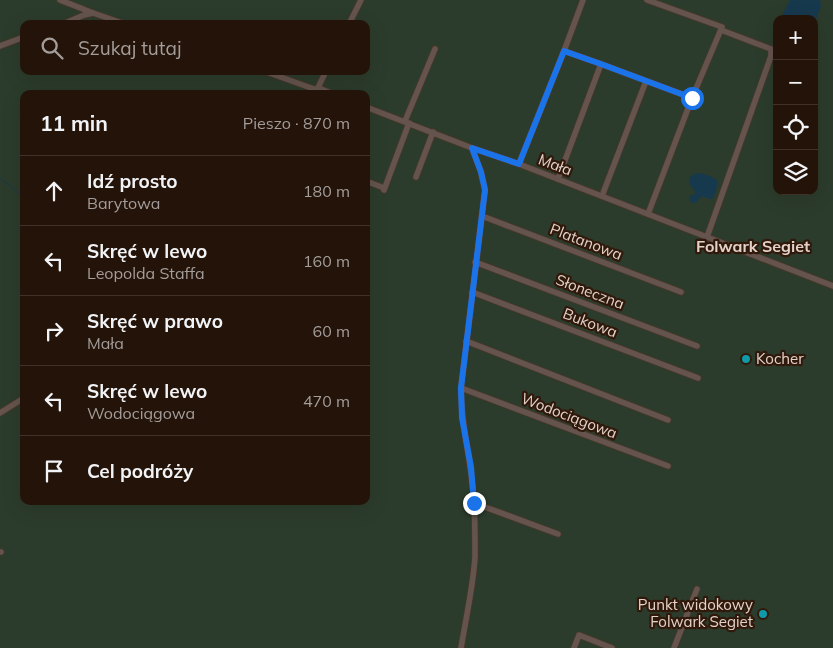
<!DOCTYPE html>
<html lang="pl">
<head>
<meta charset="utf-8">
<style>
  body { margin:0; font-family:Mulish,sans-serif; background:#302016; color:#f1f3f6 }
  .controls { position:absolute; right:15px; top:15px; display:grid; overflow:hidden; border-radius:10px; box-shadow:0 5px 20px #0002 }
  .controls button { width:45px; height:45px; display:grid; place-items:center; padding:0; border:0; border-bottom:1px solid #413229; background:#241308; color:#f1f3f6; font:25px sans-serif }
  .stop { position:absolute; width:15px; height:15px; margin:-11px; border:4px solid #1a73e8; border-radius:50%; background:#fff }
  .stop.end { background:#1a73e8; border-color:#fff; box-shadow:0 1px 5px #0008 }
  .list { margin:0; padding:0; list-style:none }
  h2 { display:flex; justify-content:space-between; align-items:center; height:65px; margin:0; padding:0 20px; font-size:21px }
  h2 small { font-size:16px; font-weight:400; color:#a39e9c }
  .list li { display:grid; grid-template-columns:32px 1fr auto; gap:15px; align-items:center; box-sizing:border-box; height:70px; padding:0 20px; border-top:1px solid #413229 }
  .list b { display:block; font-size:19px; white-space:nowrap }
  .list p { margin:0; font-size:16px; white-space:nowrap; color:#a39e9c }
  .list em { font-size:16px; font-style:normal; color:#a39e9c }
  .icon { flex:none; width:28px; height:28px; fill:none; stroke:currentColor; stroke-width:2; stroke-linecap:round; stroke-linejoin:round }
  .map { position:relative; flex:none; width:833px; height:648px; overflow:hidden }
  .search { position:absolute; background:#241308; box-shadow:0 5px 20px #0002; left:20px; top:20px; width:350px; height:55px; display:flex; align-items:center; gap:12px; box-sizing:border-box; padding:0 18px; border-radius:10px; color:#a39e9c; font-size:19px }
  .panel { position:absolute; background:#241308; box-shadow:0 5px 20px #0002; left:20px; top:90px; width:350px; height:415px; border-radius:10px }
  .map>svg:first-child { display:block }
</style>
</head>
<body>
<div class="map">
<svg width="833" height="648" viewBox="0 0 833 648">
  <rect width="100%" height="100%" fill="#30190b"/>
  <path fill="#2c3c2c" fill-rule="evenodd" d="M 0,0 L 833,0 L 833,648 L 0,648 ZM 777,19 L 814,19 L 814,191 L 777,191 ZM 24,24 L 366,24 L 366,71 L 24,71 ZM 24,94 L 366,94 L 366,501 L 24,501 Z"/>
  <g fill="#17394e">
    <polygon points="790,0 820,0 821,7 814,24 814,19 780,19"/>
    <path d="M 700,173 L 710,176 L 717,180 C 718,186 716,193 712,199 L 709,199 L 703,196 L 700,198 L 696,203 L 693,203 L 689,200 L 690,196 L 695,194 C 695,189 693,189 690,185 C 687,177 692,174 700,173 Z"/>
  </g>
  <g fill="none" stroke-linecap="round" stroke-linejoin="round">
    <polyline stroke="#17394e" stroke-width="1" points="0,178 24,197"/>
    <defs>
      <g id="minor">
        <polyline points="60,0 93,13 125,24"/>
        <polyline points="63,24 84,15 93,13"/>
        <polyline points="349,24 361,0"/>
        <polyline points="0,46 24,37"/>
        <polyline points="564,51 601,64 692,98 722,27 647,0"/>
        <polyline points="264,71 314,89 321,89 333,94"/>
        <polyline points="315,94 326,71"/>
        <polyline points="366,107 472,148 519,164 833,286"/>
        <polyline points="405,121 435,49"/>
        <polyline points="519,164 564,51 583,0"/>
        <polyline points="416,177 433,132"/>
        <polyline points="558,179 601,64"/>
        <polyline points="366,181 384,188"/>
        <polyline points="384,190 409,123"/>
        <polyline points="602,196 646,81"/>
        <polyline points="648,214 692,98"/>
        <polyline points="482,216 681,292"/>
        <polyline points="707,237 771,56 771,49 721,30"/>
        <polyline points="475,262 697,346"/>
        <polyline points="472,292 698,378"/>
        <polyline points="466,341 668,420"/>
        <polyline points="461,388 668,466"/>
        <polyline points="0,413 24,398"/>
        <polyline points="474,503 558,534"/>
        <polyline points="0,552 1,552"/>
        <path d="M 461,648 C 466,618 473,587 475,557 C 475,539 475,520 474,503 C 472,464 461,427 461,388 L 485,190 L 481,172 L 472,148"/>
        <polyline points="574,648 579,635 612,648"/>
        <polyline points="674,648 697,589"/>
      </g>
    </defs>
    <use href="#minor" stroke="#4d372a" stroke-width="7"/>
    <use href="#minor" stroke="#65544e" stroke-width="5.5"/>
  </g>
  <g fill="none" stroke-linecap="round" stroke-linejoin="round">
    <polyline stroke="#1a73e8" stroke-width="6" points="474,503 471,467 462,418 461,388 485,190 481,172 472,148 519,164 564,51 601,64 692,98"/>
  </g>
  <g fill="#0f9aa8" stroke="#30190b" stroke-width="2">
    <circle cx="746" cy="359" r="5"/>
    <circle cx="763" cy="614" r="5"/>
  </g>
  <g text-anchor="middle" stroke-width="4.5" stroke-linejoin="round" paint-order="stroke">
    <g font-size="15" fill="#e3d2ca" stroke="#30190b">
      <text transform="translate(555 165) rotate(21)" y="5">Mała</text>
      <text transform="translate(586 242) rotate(21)" y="5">Platanowa</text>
      <text transform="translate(590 292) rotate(21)" y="5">Słoneczna</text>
      <text transform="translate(590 323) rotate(21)" y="5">Bukowa</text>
      <text transform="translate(569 416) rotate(21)" y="5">Wodociągowa</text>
    </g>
    <g font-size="15" fill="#e3d2ca" stroke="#30190b" text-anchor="start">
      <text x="756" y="364">Kocher</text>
      <text x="753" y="610" text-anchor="end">Punkt widokowy<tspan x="753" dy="17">Folwark Segiet</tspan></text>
    </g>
    <g font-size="16" font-weight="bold" fill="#e3d2ca" stroke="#30190b">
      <text x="753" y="252">Folwark Segiet</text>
    </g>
  </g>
</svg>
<div class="controls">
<button>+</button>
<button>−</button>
<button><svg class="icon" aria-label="locate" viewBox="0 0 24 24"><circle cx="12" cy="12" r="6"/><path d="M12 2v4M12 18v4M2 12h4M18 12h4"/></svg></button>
<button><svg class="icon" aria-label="layers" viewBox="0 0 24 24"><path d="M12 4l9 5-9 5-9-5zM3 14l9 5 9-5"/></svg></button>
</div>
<div class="stop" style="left:692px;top:98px"></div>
<div class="stop end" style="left:474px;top:503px"></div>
<div class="search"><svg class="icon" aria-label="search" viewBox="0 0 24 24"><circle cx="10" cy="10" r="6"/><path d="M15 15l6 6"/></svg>Szukaj tutaj</div>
<section class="panel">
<h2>11 min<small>Pieszo · 870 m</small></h2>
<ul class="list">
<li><svg class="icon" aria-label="ahead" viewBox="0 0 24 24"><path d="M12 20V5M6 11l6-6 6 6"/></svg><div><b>Idź prosto</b><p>Barytowa</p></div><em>180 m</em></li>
<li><svg class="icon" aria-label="left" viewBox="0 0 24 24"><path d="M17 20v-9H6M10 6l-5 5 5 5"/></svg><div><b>Skręć w lewo</b><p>Leopolda Staffa</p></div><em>160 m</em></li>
<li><svg class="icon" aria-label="right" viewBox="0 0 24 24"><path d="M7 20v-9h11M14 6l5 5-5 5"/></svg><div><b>Skręć w prawo</b><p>Mała</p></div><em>60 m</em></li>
<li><svg class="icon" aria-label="left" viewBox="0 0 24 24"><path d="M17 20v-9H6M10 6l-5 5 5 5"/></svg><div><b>Skręć w lewo</b><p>Wodociągowa</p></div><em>470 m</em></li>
<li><svg class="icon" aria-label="arrive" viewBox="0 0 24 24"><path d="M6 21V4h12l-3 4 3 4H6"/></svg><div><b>Cel podróży</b></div></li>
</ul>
</section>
</div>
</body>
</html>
